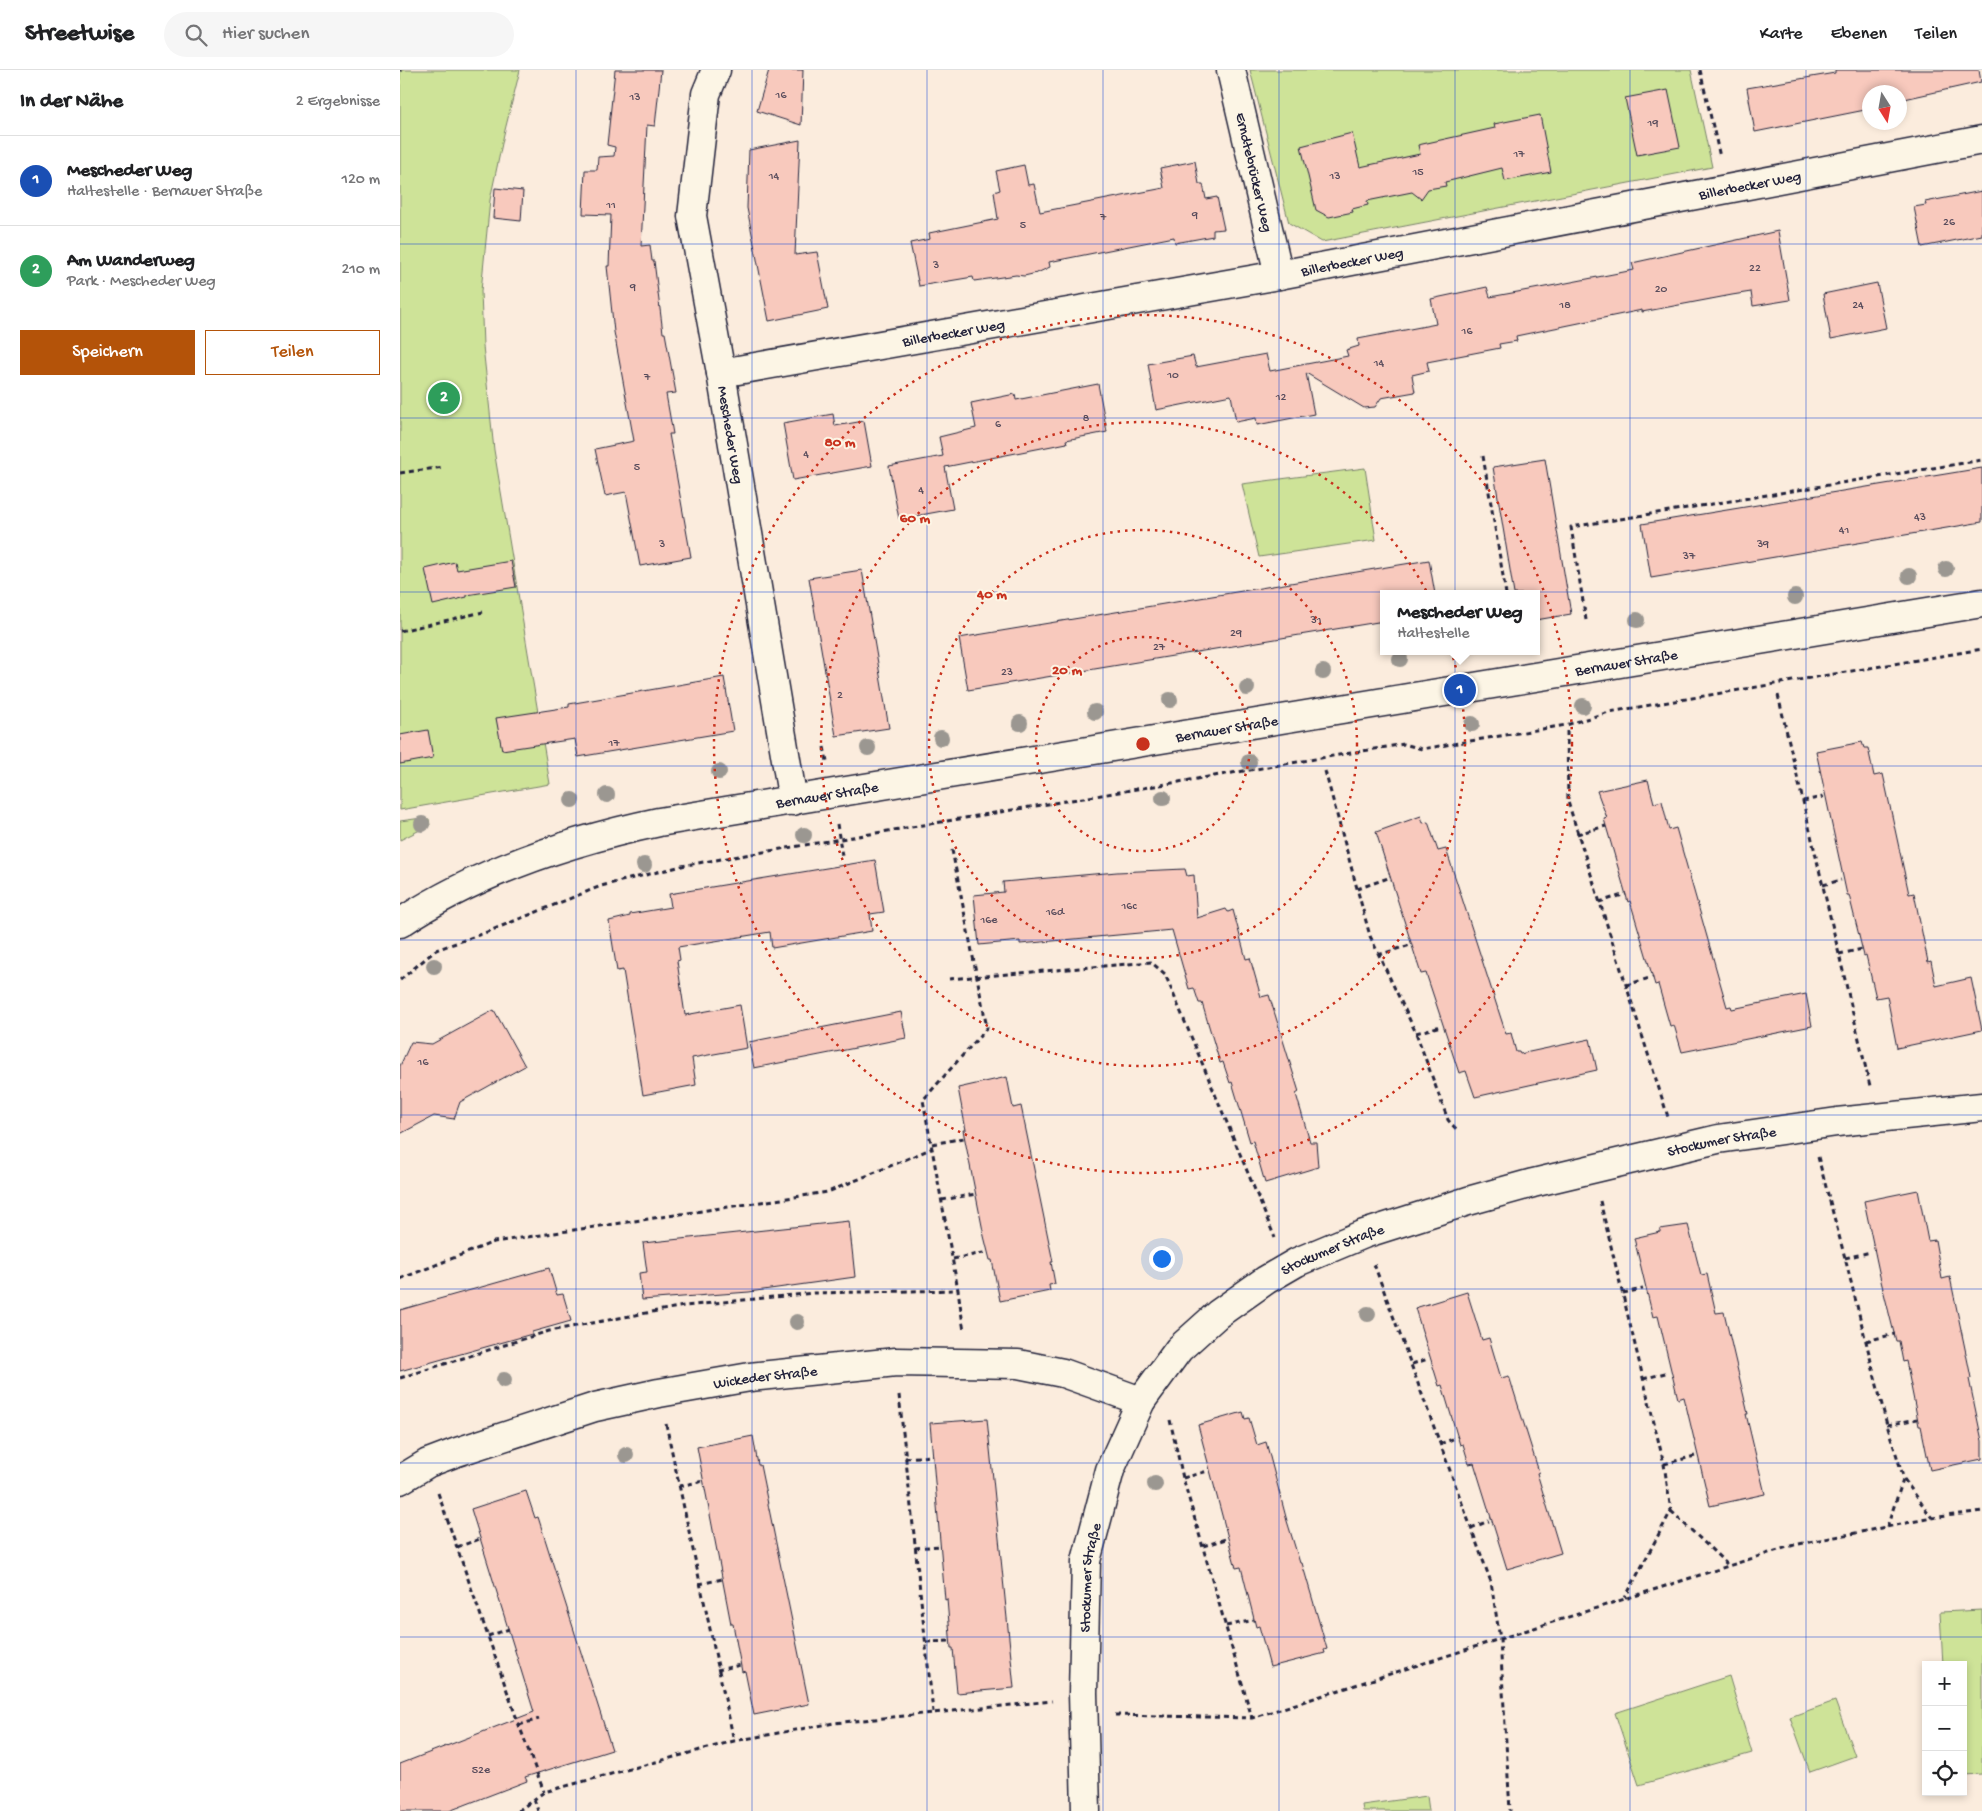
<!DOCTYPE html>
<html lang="de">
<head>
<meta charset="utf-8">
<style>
  body { margin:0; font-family:"Gochi Hand",sans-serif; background:#f6f6f6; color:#202124 }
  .controls { position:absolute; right:15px; bottom:15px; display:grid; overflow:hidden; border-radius:0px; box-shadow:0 2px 8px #0003 }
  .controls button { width:45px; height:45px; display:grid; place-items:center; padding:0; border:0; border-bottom:1px solid #e0e0e0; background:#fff; color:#202124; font:25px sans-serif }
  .compass { position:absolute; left:1462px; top:15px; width:45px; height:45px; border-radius:50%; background:#fff; box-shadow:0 2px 8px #0003; rotate:169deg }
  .you { position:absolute; left:761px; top:1188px; width:18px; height:18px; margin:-12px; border:4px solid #fff; border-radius:50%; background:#1a73e8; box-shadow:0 0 0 8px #1a73e833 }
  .badge { display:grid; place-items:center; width:32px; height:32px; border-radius:50%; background:#b45309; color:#fff; font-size:16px; font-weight:700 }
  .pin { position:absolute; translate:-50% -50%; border:2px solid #fff; box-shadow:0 1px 5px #0006 }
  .popup { position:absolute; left:980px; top:520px; width:160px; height:65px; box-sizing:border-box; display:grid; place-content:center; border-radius:0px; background:#fff; filter:drop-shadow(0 1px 4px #0005); font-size:16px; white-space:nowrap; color:#757577 }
  .popup b { font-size:19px; color:#202124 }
  .popup::after { content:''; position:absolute; left:50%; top:100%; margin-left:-10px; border:10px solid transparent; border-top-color:#fff }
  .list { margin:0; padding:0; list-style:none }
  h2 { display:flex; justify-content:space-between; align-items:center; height:65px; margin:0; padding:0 20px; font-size:21px }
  h2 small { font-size:16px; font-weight:400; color:#757577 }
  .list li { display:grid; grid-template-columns:32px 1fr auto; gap:15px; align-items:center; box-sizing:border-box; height:90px; padding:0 20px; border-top:1px solid #e0e0e0 }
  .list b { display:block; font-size:19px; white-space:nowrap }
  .list p { margin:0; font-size:16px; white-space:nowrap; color:#757577 }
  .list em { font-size:16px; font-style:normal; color:#757577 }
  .actions { display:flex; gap:10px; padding:15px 20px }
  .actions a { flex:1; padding:11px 0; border:1px solid #b45309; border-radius:0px; text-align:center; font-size:18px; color:#b45309 }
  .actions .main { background:#b45309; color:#fff }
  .icon { flex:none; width:28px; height:28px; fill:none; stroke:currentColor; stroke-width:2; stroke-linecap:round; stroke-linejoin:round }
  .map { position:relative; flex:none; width:1582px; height:1741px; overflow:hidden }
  header { display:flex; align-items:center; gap:30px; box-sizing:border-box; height:70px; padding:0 25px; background:#fff; border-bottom:1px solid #e0e0e0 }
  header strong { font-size:24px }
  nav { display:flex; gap:28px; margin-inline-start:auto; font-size:18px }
  .search { width:350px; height:45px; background:#f6f6f6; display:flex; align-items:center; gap:12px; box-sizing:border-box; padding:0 18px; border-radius:28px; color:#757577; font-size:19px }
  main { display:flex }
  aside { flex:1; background:#fff }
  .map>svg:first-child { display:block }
</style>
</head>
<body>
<header>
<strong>Streetwise</strong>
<div class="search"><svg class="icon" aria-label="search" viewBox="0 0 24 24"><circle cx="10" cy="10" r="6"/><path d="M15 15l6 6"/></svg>Hier suchen</div>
<nav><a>Karte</a><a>Ebenen</a><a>Teilen</a></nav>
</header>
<main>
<aside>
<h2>In der Nähe<small>2 Ergebnisse</small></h2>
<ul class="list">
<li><span class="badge" style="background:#1a4fb4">1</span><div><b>Mescheder Weg</b><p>Haltestelle · Bernauer Straße</p></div><em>120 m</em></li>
<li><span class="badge" style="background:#2e9e5b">2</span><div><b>Am Wanderweg</b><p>Park · Mescheder Weg</p></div><em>210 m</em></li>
</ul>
<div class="actions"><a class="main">Speichern</a><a>Teilen</a></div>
</aside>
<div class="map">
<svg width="1582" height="1741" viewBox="0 0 1582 1741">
  <rect width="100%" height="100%" fill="#fbecdd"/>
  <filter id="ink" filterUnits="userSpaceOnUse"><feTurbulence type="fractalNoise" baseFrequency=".02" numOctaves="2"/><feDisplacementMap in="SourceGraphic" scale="10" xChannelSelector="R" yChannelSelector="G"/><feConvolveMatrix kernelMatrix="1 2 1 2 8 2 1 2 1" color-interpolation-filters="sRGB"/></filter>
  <g filter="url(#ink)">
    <g fill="#cee398" stroke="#78826a">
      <polygon points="0,0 120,0 104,64 90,130 81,221 83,276 94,380 150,714 0,740"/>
      <polygon points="850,0 1291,0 1312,97 922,172 889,153"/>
      <polygon points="965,398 976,470 859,487 842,414"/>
      <polygon points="22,748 29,749 30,755 0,770 0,751"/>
      <polygon points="1582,1540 1582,1704 1563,1705 1563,1595 1543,1595 1540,1542"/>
      <polygon points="1329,1606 1352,1683 1239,1715 1215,1643"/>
      <polygon points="1435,1631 1455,1686 1410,1702 1390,1647"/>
      <polygon points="1027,1726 1029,1741 963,1741 962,1735"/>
    </g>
    <g fill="#f8c9bd" stroke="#22223b">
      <polygon points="215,0 261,0 255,56 247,55 241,176 250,175 252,191 254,191 263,263 265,263 276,323 266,324 273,364 269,364 291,487 240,496 226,422 205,426 195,379 234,371 214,262 207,196 209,196 211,145 183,144 185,100 197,100 198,87 214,86 215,77 207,75"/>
      <polygon points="369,0 403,0 401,55 357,41"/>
      <polygon points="1435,0 1579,0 1581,12 1500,30 1500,22 1470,22 1470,39 1355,62 1347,18 1435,3"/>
      <polygon points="1268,20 1280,77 1237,85 1225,28"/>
      <polygon points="1140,45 1151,102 1105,111 1102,98 1045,112 1046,116 1028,119 1021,129 1012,122 967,131 968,135 952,139 953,142 929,147 916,140 901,76 952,63 960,97 1020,84 1018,75 1095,58 1094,54"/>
      <polygon points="400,70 395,185 417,182 428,239 369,251 347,138 349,80"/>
      <polygon points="795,91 799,114 803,114 806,129 817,127 824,159 813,160 813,166 775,173 774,167 649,192 650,197 637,203 624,206 616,205 574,211 573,207 519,216 510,173 530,169 529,163 598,149 594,122 600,120 596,101 624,95 628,115 634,114 640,142 764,118 760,98"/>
      <polygon points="95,118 123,121 121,151 93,148"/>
      <polygon points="1582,121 1582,165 1522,177 1514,137 1526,135 1525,132"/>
      <polygon points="1378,161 1390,230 1353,236 1351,222 1332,225 1242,242 1242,240 1116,266 1117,271 1099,274 1100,278 1027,292 1029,301 1012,305 1015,322 981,328 975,337 964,338 906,303 914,344 857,355 856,348 836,352 831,325 756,340 748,294 793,286 796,297 866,284 870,301 948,286 946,280 959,276 958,269 1036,254 1031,229 1087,217 1090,227 1156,215 1234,200 1232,193"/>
      <polygon points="1477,213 1486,258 1431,269 1423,224"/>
      <polygon points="698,314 707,362 666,370 667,373 545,397 553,439 499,449 489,396 543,386 539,367 576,358 571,333 615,324 616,330"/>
      <polygon points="433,344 435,356 464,351 472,396 393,410 383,353"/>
      <polygon points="1145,389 1171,544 1136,550 1136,524 1114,524 1093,397"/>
      <polygon points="1582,398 1582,452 1251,508 1242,454"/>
      <polygon points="1029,490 1035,524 984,524 984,551 568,620 559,568"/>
      <polygon points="111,491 116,517 67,525 67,527 33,535 25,499 55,492 57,500"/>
      <polygon points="462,500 489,658 436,666 409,508"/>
      <polygon points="324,607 333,661 178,687 175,669 102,680 96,648 169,637 169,634"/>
      <polygon points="28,660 33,688 0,694 0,665"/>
      <polygon points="1462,672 1464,678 1468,678 1474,706 1483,704 1509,824 1514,823 1528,892 1531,891 1536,916 1571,908 1582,960 1497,978 1487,926 1476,928 1466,885 1464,886 1449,825 1447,825 1416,681"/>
      <polygon points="1248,710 1254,733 1262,731 1269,760 1276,758 1327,937 1331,936 1332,939 1406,924 1412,956 1282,982 1274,955 1270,956 1258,914 1255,915 1230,831 1228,832 1204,749 1207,748 1197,721"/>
      <polygon points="1021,746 1023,753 1028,752 1038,781 1046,779 1106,964 1111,963 1116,982 1119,982 1120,984 1190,969 1197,1000 1075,1027 1066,1001 1059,1003 1026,903 1021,904 976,762"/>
      <polygon points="475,790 484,842 470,844 472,861 372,878 370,862 278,877 280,890 277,891 285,945 340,935 347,978 292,988 296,1015 243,1025 223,900 217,901 209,851 230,846 230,844 271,837 269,824"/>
      <polygon points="785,799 787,806 794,805 797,848 826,839 828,842 833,840 846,889 850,888 861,927 869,925 899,1022 896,1024 910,1072 916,1072 918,1097 865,1113 853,1071 850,1072 832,1012 830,1013 823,992 820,993 802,933 799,933 794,918 789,919 772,860 620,874 620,871 579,875 574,825 604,822 603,812 717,802"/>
      <polygon points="94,940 125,996 60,1032 54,1049 34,1046 0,1064 0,996 11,972 32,974"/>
      <polygon points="501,942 506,968 354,998 349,972"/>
      <polygon points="607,1007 613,1038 621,1036 653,1192 651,1192 655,1214 649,1215 650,1221 600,1231 592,1190 590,1190 584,1166 563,1060 566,1060 558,1018"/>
      <polygon points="1518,1120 1528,1171 1535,1170 1542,1209 1550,1207 1568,1293 1571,1308 1569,1309 1582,1371 1582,1389 1530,1400 1521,1356 1519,1356 1506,1291 1503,1292 1499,1271 1496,1271 1481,1211 1464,1131"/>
      <polygon points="449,1151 455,1207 349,1222 242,1230 239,1203 247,1202 243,1173"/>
      <polygon points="1288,1155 1301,1205 1307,1204 1316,1243 1324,1242 1348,1344 1346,1344 1365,1424 1310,1436 1284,1327 1278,1329 1258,1246 1253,1247 1234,1168 1260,1162 1260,1159"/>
      <polygon points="149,1198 157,1225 163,1224 171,1251 132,1262 132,1264 0,1301 0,1240"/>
      <polygon points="1067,1222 1082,1270 1089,1268 1101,1308 1109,1306 1139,1402 1137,1403 1161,1483 1107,1499 1074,1393 1069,1394 1063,1374 1060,1375 1042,1315 1039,1316 1015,1238"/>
      <polygon points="843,1342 845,1349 849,1348 857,1375 866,1372 887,1451 900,1493 902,1493 927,1579 924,1580 925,1583 870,1597 859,1556 856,1557 841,1497 836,1498 798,1355"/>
      <polygon points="587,1349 614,1618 557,1623 553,1578 551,1578 547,1529 545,1530 530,1353"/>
      <polygon points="353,1366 358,1395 360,1395 409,1634 354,1645 345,1601 342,1602 333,1554 331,1554 297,1377"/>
      <polygon points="126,1421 135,1448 138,1447 212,1680 125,1707 127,1711 49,1741 0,1741 0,1694 134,1642 71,1439"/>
    </g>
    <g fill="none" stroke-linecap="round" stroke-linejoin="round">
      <defs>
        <g id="street">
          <path id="s1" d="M 316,0 L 306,24 L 292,146 L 321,303 L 393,731"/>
          <path id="s2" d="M 831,0 L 879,205"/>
          <path id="s3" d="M 321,303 L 879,205 L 1582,70"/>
          <path id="s4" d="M 0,1410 L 28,1393 L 57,1382 L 195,1337 L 259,1323 L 350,1307 L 496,1292 L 618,1294 L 663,1303 L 741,1331"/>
          <path id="s5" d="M 686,1741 L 683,1623 L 686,1491 L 710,1400 L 741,1331 L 779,1279 L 818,1244 L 866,1210 L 897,1192 L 964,1164 L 1068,1131 L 1133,1113 L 1318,1069 L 1437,1052 L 1582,1037"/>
        </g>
        <g id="secondary">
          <path id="s6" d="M 0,853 C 77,802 169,771 259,752 L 1582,533"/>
        </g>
      </defs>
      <use href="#street" stroke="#22223b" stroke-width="31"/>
      <use href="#secondary" stroke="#22223b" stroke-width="31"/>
      <g stroke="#22223b" stroke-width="3" stroke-dasharray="5 4" stroke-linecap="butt">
        <polyline points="1300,0 1320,87"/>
        <polyline points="0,1 1,0"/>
        <polyline points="1083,386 1106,524"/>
        <polyline points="0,403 44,397"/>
        <polyline points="1186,550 1171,457 1582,390"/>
        <polyline points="0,561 83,542"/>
        <polyline points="1378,625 1470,1016"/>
        <polyline points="1167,661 1168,732 1268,1047"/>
        <polyline points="424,677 427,691"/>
        <polyline points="925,701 970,866 1016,963 1048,1050 1058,1061"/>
        <polyline points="1403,731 1423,727"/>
        <polyline points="437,754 442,786"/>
        <polyline points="1177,764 1206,756"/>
        <polyline points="552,780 587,958 523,1030 558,1220 564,1261"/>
        <polyline points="1423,815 1441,810"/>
        <polyline points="957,819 988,808"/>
        <polyline points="1199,832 1226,824"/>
        <polyline points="1439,884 1463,879"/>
        <polyline points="978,885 1010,875"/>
        <polyline points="549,909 751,892 765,904 875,1168"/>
        <polyline points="0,910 36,880 87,862 201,816 286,795 1004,674 1022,679 1166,655 1209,642 1582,579"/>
        <polyline points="1226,915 1253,907"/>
        <polyline points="1016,963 1041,956"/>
        <polyline points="532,1074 564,1068"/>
        <polyline points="1418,1087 1445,1188 1487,1355 1504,1409 1532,1448"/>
        <polyline points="542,1130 576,1124"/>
        <polyline points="1200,1131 1264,1394 1271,1441 1225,1528"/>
        <polyline points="1445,1188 1471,1182"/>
        <polyline points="553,1189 588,1182"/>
        <polyline points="974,1194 1091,1512 1100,1569 1110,1741"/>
        <polyline points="0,1209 94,1172 428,1122 533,1078"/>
        <polyline points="1223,1223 1243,1219"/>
        <polyline points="1466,1271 1495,1264"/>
        <polyline points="1012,1294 1028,1289"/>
        <polyline points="0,1308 149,1261 284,1236 414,1223 558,1220"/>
        <polyline points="1243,1309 1269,1302"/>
        <polyline points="499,1325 533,1642"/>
        <polyline points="770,1350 783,1408 852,1648"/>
        <polyline points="266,1354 334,1671"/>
        <polyline points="1487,1355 1517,1349"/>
        <polyline points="1040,1374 1058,1367"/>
        <polyline points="505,1388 533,1386"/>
        <polyline points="1264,1394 1295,1386"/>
        <polyline points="783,1408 808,1401"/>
        <polyline points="279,1416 304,1411"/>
        <polyline points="38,1423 119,1655 144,1722"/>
        <polyline points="1271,1441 1329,1496"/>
        <polyline points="1487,1457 1503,1410"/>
        <polyline points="1071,1458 1089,1451"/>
        <polyline points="803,1476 826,1469"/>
        <polyline points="57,1477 80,1469"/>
        <polyline points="515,1478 541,1476"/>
        <polyline points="299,1514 323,1509"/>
        <polyline points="826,1556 854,1550"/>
        <polyline points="88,1566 109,1559"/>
        <polyline points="526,1572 550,1571"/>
        <polyline points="317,1600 341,1595"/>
        <polyline points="715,1645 852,1648 1394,1475 1532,1448 1582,1441"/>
        <polyline points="119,1655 139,1649"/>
        <polyline points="134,1729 138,1741"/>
        <polyline points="118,1741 144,1722 334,1671 434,1653 652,1631"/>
      </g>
      <use href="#street" stroke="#fcf5e5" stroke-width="28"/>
      <use href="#secondary" stroke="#fcf5e5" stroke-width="28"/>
    </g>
    <g fill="#9b9791">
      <circle cx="1546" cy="499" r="8"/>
      <circle cx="1509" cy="506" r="8"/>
      <circle cx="1395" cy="527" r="8"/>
      <circle cx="1237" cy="550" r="8"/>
      <circle cx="1000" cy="589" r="8"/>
      <circle cx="923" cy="602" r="8"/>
      <circle cx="847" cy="618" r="8"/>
      <circle cx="770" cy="630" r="8"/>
      <circle cx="1183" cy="636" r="8"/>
      <circle cx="695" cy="642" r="8"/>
      <circle cx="620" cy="653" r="8"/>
      <circle cx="1072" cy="654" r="8"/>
      <circle cx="541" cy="668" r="8"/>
      <circle cx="468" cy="678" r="8"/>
      <circle cx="849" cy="692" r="8"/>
      <circle cx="319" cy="702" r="8"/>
      <circle cx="207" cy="725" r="8"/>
      <circle cx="763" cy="728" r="8"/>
      <circle cx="172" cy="730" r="8"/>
      <circle cx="22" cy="754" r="8"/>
      <circle cx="404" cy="765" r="8"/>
      <circle cx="244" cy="795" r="8"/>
      <circle cx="34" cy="896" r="8"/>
      <circle cx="968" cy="1244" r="8"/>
      <circle cx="397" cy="1252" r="8"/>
      <circle cx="104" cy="1310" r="8"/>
      <circle cx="226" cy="1385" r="8"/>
      <circle cx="755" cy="1414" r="8"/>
    </g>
  </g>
  <path fill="none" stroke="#1d4ed8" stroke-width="1" stroke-opacity="0.55" d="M 176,0 L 176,1741M 352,0 L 352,1741M 527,0 L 527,1741M 703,0 L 703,1741M 879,0 L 879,1741M 1055,0 L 1055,1741M 1230,0 L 1230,1741M 1406,0 L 1406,1741M 0,174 L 1582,174M 0,348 L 1582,348M 0,522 L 1582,522M 0,696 L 1582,696M 0,870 L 1582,870M 0,1045 L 1582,1045M 0,1219 L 1582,1219M 0,1393 L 1582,1393M 0,1567 L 1582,1567"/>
  <g fill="none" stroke="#c8321e" stroke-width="2.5" stroke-dasharray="2.5 5">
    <circle cx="743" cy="674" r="107"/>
    <circle cx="743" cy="674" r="214"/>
    <circle cx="743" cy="674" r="322"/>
    <circle cx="743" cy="674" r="429"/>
  </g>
  <g text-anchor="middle" stroke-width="4" stroke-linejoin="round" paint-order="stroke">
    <g font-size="12" fill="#584c5c">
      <text x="381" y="28">16</text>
      <text x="235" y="30">13</text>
      <text x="1253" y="56">19</text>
      <text x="1119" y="87">17</text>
      <text x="1018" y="105">15</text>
      <text x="374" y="109">14</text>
      <text x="935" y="109">13</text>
      <text x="211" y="138">11</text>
      <text x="795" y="148">9</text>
      <text x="703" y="150">7</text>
      <text x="1549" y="155">26</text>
      <text x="623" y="158">5</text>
      <text x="536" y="198">3</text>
      <text x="1355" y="201">22</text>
      <text x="233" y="220">9</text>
      <text x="1261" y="222">20</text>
      <text x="1165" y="238">18</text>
      <text x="1458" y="238">24</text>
      <text x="1067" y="264">16</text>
      <text x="979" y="296">14</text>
      <text x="773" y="308">10</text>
      <text x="247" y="310">7</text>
      <text x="881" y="330">12</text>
      <text x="686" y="351">8</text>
      <text x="598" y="357">6</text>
      <text x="406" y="387">4</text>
      <text x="237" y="400">5</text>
      <text x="521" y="423">4</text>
      <text x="1520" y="450">43</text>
      <text x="1444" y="463">41</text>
      <text x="262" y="477">3</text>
      <text x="1363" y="477">39</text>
      <text x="1289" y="489">37</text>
      <text x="916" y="553">31</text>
      <text x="836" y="566">29</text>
      <text x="759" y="580">27</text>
      <text x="607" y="605">23</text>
      <text x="440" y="628">2</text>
      <text x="214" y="676">17</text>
      <text x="729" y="839">16c</text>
      <text x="655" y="845">16d</text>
      <text x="589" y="853">16e</text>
      <text x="23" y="995">16</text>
      <text x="81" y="1703">52e</text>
    </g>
    <g font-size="15" fill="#22223b" stroke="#fcf5e5">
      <text dy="5" stroke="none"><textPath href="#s2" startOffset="105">Erndtebrücker Weg</textPath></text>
      <text dy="5" stroke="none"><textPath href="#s3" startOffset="1046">Billerbecker Weg</textPath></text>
      <text dy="5" stroke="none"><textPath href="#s3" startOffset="641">Billerbecker Weg</textPath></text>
      <text dy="5" stroke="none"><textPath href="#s3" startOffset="236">Billerbecker Weg</textPath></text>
      <text dy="5" stroke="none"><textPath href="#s1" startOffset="371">Mescheder Weg</textPath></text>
      <text dy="5" stroke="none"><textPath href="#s6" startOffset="1260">Bernauer Straße</textPath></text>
      <text dy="5" stroke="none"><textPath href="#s6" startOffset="855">Bernauer Straße</textPath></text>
      <text dy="5" stroke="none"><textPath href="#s6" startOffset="450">Bernauer Straße</textPath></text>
      <text dy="5" stroke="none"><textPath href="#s5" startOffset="1074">Stockumer Straße</textPath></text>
      <text dy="5" stroke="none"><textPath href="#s5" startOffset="669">Stockumer Straße</textPath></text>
      <text dy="5" stroke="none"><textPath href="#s4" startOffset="382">Wickeder Straße</textPath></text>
      <text dy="5" stroke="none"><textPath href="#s5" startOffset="234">Stockumer Straße</textPath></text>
    </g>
  </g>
  <circle cx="743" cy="674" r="8" fill="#c8321e" stroke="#fcf5e5" stroke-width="2.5"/>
  <g font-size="15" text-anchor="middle" font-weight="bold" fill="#c8321e" stroke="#fcf5e5" stroke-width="4" stroke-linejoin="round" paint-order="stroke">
    <text x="440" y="376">80 m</text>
    <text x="515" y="452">60 m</text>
    <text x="592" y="528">40 m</text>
    <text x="667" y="604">20 m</text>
  </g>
</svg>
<div class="controls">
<button>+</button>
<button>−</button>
<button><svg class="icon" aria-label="locate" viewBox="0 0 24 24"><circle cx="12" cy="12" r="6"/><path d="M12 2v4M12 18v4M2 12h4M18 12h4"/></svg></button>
</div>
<svg class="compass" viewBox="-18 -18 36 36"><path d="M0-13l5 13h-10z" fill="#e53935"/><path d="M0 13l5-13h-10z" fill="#757577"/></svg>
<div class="you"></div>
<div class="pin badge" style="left:1060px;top:620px;background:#1a4fb4">1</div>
<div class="popup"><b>Mescheder Weg</b>Haltestelle</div>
<div class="pin badge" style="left:44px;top:328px;background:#2e9e5b">2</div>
</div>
</main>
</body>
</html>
